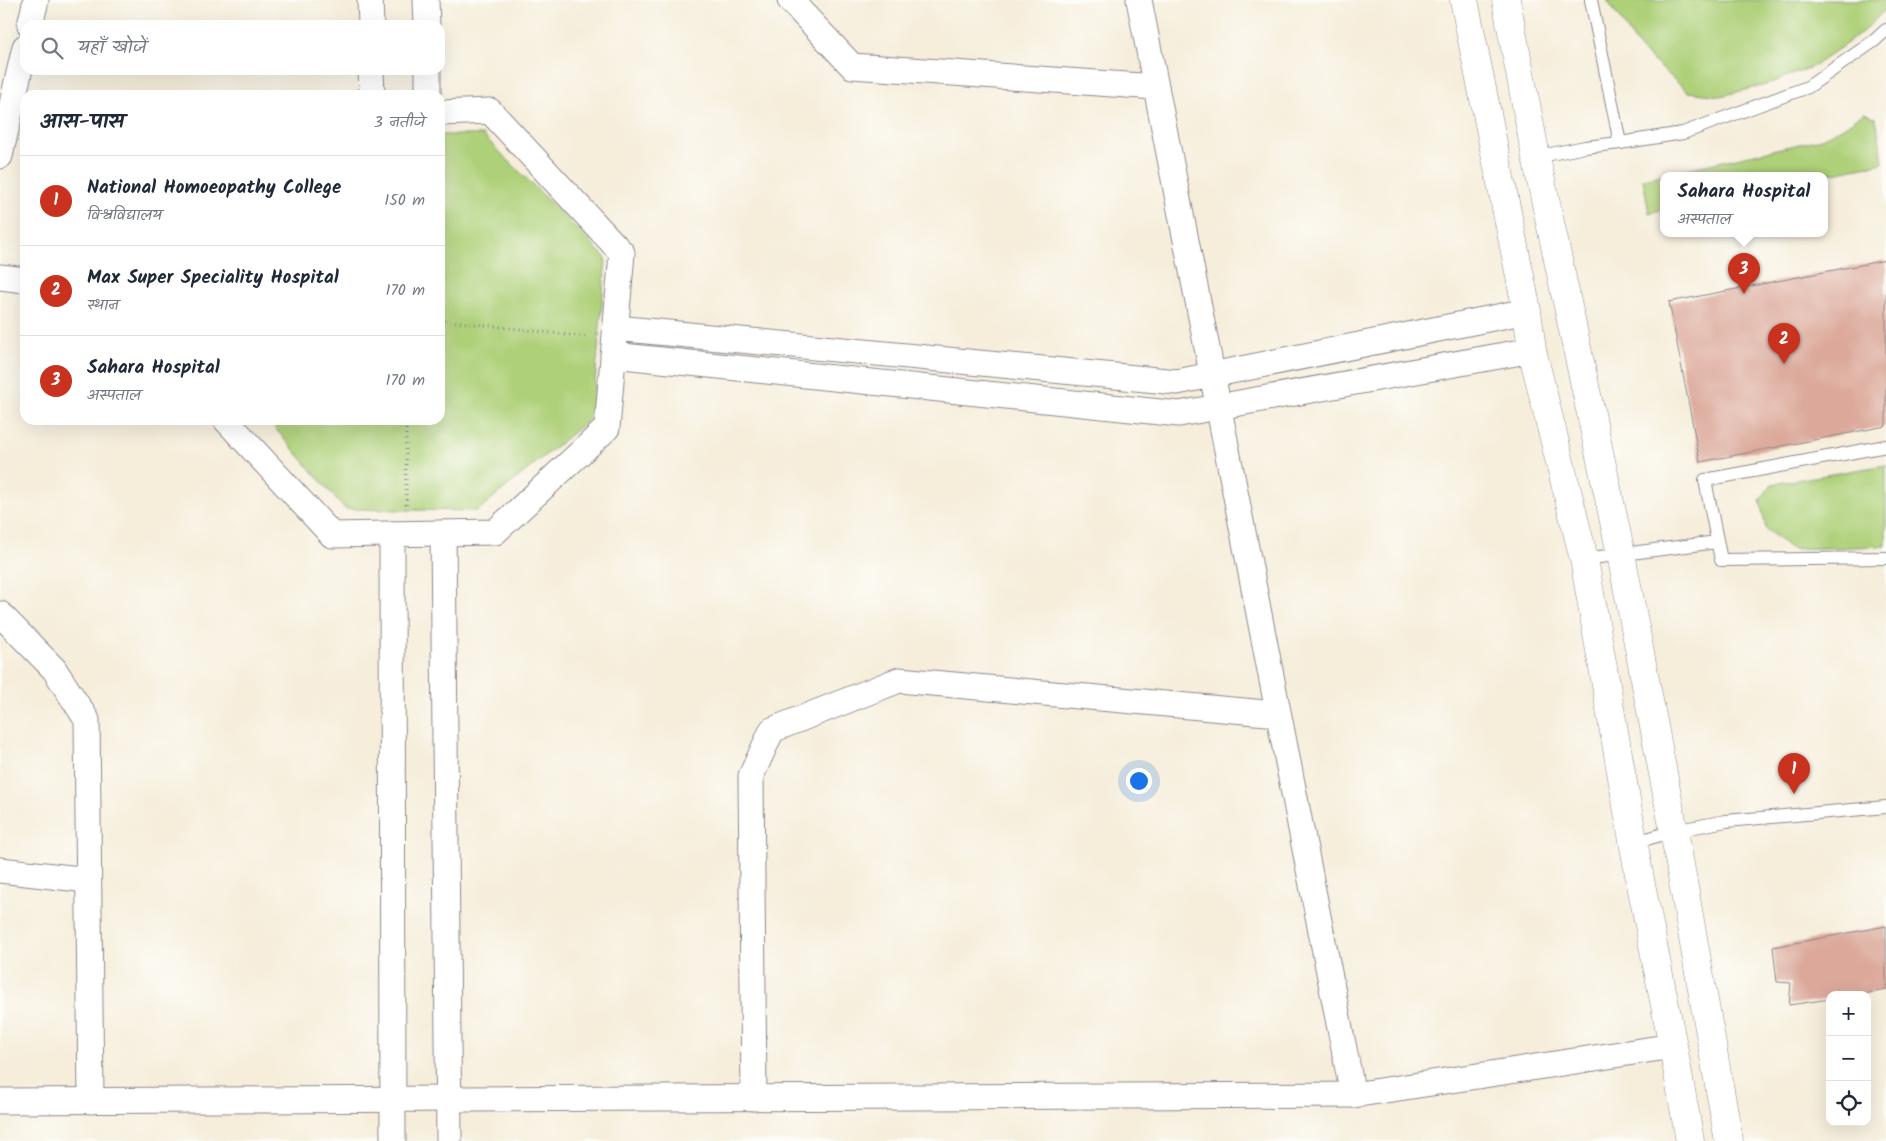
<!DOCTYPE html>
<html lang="hi">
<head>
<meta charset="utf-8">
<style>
  body { margin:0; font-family:Kalam,"Playpen Sans Deva",sans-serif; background:#f2f2f3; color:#1f2937 }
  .controls { position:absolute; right:15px; bottom:15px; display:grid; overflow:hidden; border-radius:10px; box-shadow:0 5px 20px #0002 }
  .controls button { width:45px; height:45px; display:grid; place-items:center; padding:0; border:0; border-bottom:1px solid #e0e1e3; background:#fff; color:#1f2937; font:25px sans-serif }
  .you { position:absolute; left:1138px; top:780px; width:18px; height:18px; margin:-12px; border:4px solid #fff; border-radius:50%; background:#1a73e8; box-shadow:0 0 0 8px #1a73e833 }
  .badge { display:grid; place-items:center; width:32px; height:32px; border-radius:50%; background:#c8321e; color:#fff; font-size:16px; font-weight:700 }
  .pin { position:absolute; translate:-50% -41px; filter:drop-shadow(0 1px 2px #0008) }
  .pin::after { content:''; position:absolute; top:26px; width:18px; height:15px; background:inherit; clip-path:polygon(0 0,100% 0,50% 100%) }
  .popup { position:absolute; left:1660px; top:172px; width:168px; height:65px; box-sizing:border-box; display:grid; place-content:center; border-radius:10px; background:#fff; filter:drop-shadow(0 1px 4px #0005); font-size:16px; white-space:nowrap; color:#747a83 }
  .popup b { font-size:19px; color:#1f2937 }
  .popup::after { content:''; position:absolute; left:50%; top:100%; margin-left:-10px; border:10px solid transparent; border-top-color:#fff }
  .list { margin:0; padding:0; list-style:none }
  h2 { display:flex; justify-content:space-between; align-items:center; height:65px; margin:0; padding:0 20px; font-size:21px }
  h2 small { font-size:16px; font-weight:400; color:#747a83 }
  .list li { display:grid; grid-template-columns:32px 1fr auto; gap:15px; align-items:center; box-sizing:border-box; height:90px; padding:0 20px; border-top:1px solid #e0e1e3 }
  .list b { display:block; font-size:19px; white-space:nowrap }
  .list p { margin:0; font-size:16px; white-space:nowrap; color:#747a83 }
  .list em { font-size:16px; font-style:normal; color:#747a83 }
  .icon { flex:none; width:28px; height:28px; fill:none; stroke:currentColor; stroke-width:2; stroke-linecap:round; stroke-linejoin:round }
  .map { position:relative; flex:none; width:1886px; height:1141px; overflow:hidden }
  .search { position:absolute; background:#fff; box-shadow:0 5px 20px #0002; left:20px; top:20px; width:425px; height:55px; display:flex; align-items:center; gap:12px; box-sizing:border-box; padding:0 18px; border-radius:15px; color:#747a83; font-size:19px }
  .panel { position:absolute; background:#fff; box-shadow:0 5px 20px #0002; left:20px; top:90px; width:425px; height:335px; border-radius:15px }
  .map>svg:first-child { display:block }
</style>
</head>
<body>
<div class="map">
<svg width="1886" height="1141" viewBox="0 0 1886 1141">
  <rect width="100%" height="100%" fill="#fdfcf7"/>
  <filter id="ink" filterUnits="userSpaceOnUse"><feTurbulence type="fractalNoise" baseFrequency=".02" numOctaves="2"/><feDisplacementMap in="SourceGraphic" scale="10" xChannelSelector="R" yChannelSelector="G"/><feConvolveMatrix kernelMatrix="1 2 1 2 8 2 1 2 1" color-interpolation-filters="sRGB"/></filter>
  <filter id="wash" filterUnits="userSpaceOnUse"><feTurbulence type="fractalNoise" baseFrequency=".0096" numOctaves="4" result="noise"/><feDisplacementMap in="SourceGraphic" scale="20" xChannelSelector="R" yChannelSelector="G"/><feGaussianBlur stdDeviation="1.12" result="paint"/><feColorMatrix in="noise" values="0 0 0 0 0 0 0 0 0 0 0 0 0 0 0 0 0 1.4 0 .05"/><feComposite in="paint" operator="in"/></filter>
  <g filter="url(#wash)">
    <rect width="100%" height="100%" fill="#f6eedb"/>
    <g fill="#aed078" stroke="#68795a">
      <polygon points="1607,0 1886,0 1886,9 1860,34 1814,66 1765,85 1721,96 1688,92 1640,49"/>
      <polygon points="1864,113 1876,118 1883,163 1824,175 1664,175 1664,209 1649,213 1643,179 1817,140 1842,128"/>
      <polygon points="440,135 483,135 606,258 592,417 477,511 345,509 268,420 440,420"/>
      <polygon points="1886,465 1886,546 1791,549 1766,529 1760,500 1772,484"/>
    </g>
    <g id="blocks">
      <g fill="#dba89a">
        <polygon points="1886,260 1886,426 1700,462 1669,302"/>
        <polygon points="1886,926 1886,990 1857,995 1830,995 1830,999 1789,1005 1791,983 1777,982 1773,947"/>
      </g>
    </g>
  </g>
  <g filter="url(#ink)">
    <use href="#blocks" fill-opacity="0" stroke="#8c888b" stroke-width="1"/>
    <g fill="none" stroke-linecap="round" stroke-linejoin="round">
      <defs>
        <g id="lane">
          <polyline points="1591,0 1620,143"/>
          <polyline points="1536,157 1585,147 1620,143 1683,133 1808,87 1874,41 1886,30"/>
          <polyline points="1886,446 1705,480 1721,560 1886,558"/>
          <polyline points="1584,559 1717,542"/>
          <polyline points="1633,843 1674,831 1726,821 1886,807"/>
        </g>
        <g id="street">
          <polyline points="370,0 371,25"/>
          <polyline points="426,0 427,25"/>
          <polyline points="790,0 852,66 1156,87"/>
          <polyline points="1139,0 1353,1095"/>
          <polyline points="30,25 36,0"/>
          <polyline points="371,70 372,95"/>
          <polyline points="428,70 428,95"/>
          <polyline points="0,156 25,47"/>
          <polyline points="0,277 25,280"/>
          <polyline points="616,328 1177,382 1527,311"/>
          <polyline points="613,355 1179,414 1532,350"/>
          <polyline points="226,420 332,535 495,532 607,428 622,253 490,111 440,113"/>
          <polyline points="443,533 449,1141"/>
          <polyline points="392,534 393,1141"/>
          <polyline points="0,614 54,669 87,720 91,1101"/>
          <polyline points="0,870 88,880"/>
          <polyline points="754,1098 751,776 772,730 899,680 1278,714"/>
          <polyline points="0,1101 1353,1095 1673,1046"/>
        </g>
        <g id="secondary">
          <polyline points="1464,0 1527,311 1532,350 1584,559 1638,869 1673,1046 1690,1141"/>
          <polyline points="1506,0 1536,157 1621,554 1674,831 1729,1141"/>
        </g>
      </defs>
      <use href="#lane" stroke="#8c888b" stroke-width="14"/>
      <use href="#street" stroke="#8c888b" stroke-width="27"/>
      <use href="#secondary" stroke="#8c888b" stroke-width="29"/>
      <g stroke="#8c888b" stroke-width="3" stroke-dasharray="1 4" stroke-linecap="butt">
        <polyline points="440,320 588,337"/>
        <polyline points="406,505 406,420"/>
      </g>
      <use href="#lane" stroke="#fff" stroke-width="12"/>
      <use href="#street" stroke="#fff" stroke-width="25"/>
      <use href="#secondary" stroke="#fff" stroke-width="28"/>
    </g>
  </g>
</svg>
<div class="controls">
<button>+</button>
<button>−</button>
<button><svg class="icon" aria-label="locate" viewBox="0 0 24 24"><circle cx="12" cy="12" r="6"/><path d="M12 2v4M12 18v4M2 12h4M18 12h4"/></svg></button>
</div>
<div class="you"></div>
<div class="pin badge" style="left:1794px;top:794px">1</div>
<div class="pin badge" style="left:1784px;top:364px">2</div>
<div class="pin badge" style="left:1744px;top:294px">3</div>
<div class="popup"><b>Sahara Hospital</b>अस्पताल</div>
<div class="search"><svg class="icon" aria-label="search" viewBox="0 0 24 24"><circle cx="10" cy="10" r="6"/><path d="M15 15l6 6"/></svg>यहाँ खोजें</div>
<section class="panel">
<h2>आस-पास<small>3 नतीजे</small></h2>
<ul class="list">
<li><span class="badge">1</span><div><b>National Homoeopathy College</b><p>विश्वविद्यालय</p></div><em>150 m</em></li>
<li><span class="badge">2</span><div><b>Max Super Speciality Hospital</b><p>स्थान</p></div><em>170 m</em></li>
<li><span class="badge">3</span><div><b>Sahara Hospital</b><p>अस्पताल</p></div><em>170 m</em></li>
</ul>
</section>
</div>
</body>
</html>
